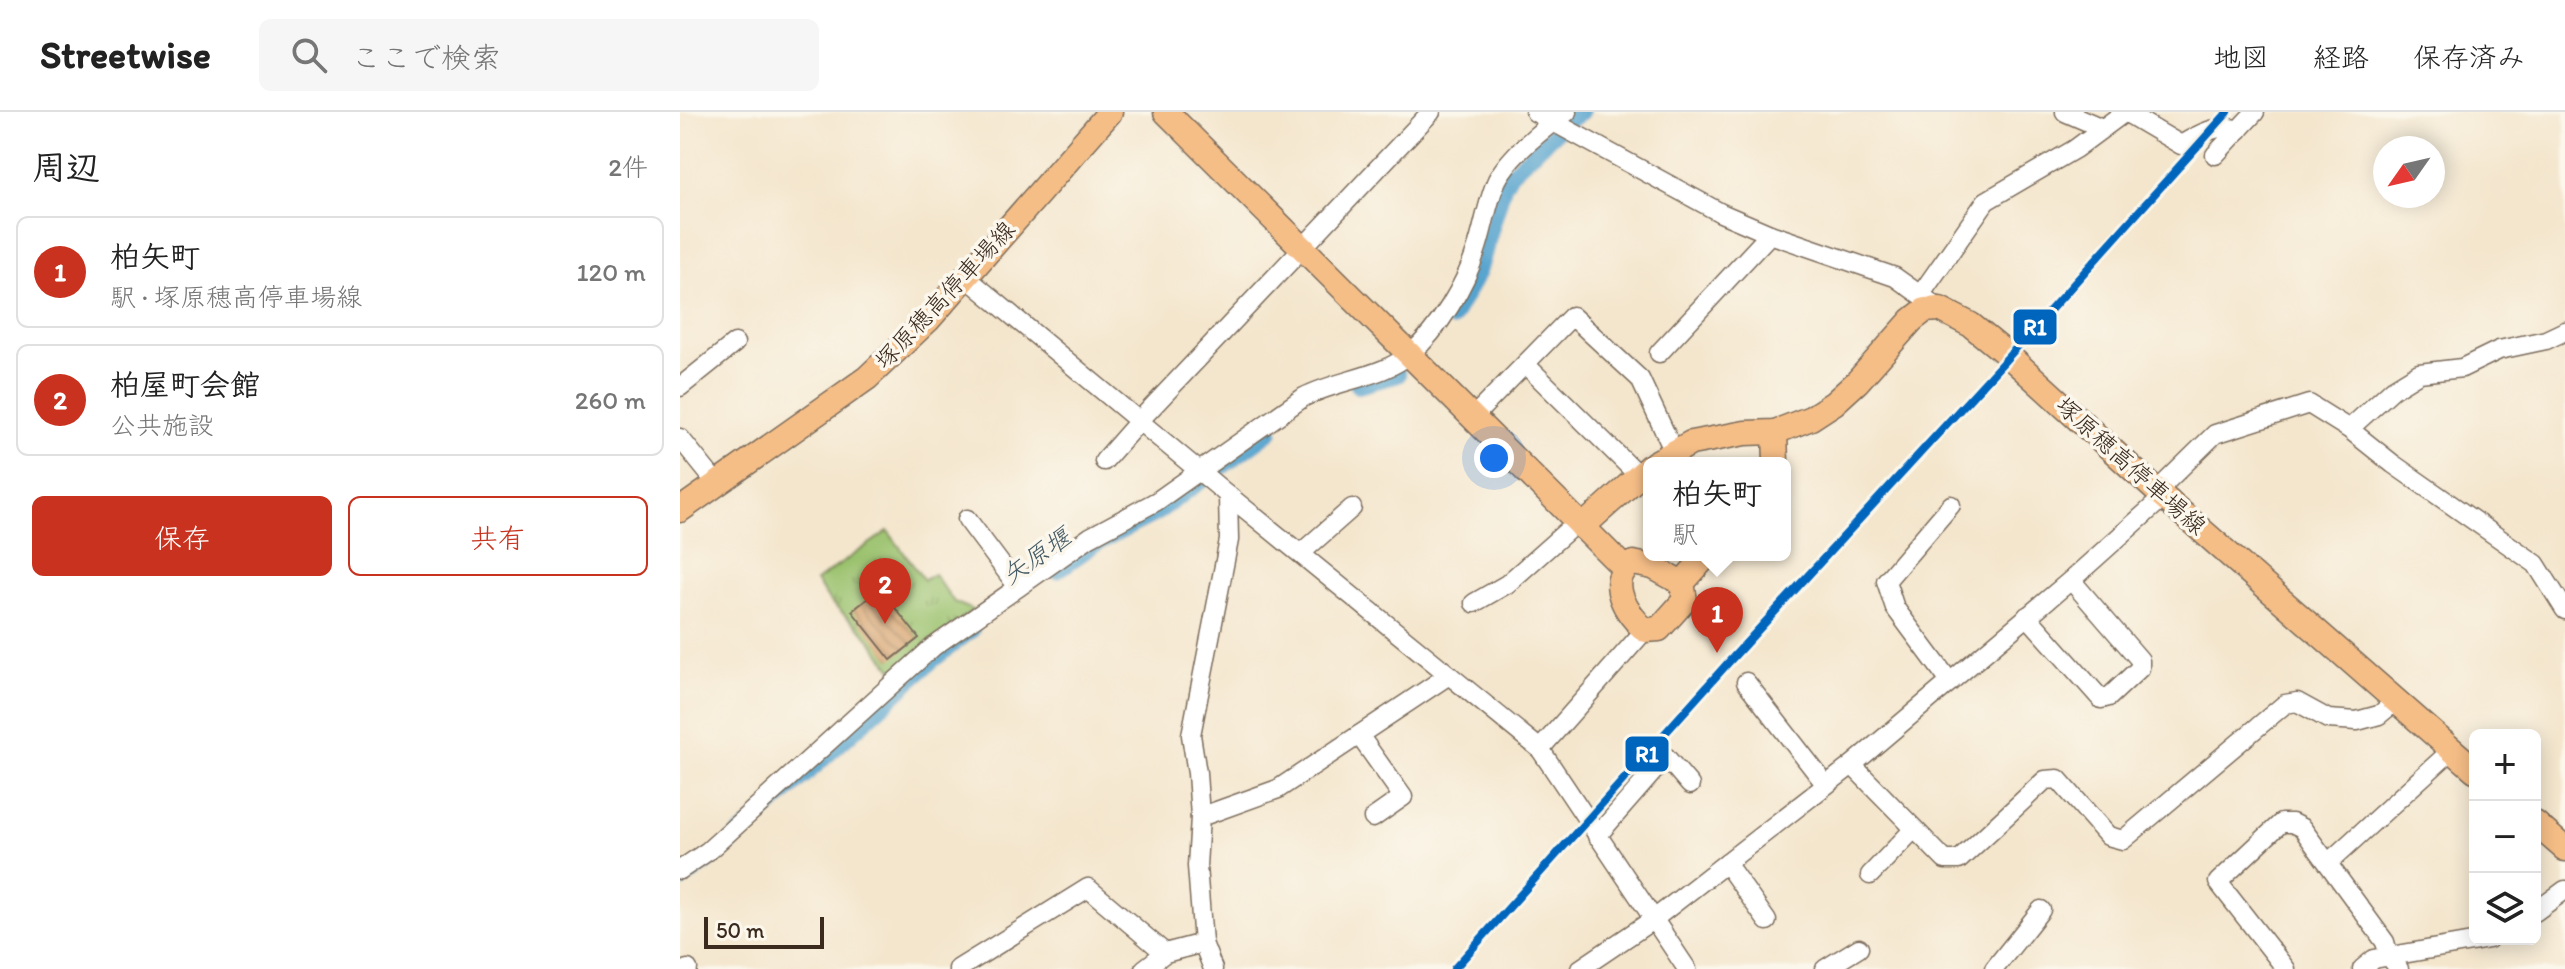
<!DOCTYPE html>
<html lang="ja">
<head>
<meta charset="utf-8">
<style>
  body { margin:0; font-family:Itim,"Klee One",sans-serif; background:#f6f6f6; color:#222 }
  .controls { position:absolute; right:24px; bottom:24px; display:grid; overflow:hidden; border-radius:12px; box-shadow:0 4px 20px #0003 }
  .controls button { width:72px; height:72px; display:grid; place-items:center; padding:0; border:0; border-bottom:2px solid #e0e0e0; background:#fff; color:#222; font:40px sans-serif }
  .compass { position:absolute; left:1693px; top:24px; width:72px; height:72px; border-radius:50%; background:#fff; box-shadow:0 4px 20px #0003; rotate:236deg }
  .scale { position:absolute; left:24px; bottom:20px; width:120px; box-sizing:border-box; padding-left:8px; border:4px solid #3b2a1e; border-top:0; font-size:22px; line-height:28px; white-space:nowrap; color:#3b2a1e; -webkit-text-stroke:6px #fbf7ec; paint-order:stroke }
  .you { position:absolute; left:814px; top:346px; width:28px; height:28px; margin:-20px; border:6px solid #fff; border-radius:50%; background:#1a73e8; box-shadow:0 0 0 12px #1a73e833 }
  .badge { display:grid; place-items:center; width:52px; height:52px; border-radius:50%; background:#c8321e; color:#fff; font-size:26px; font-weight:700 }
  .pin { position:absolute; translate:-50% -66px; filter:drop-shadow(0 2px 4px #0008) }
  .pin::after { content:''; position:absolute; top:42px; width:28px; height:24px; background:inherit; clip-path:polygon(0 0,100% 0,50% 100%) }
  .popup { position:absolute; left:963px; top:345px; width:148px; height:104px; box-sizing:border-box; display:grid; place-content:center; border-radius:12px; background:#fff; filter:drop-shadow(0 2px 6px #0005); font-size:26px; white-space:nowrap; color:#767676 }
  .popup b { font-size:30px; color:#222 }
  .popup::after { content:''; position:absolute; left:50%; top:100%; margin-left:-16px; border:16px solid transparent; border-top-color:#fff }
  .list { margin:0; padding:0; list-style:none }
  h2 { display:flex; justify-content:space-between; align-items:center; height:104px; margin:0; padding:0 32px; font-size:34px }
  h2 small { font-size:26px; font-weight:400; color:#767676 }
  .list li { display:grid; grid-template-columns:52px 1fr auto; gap:24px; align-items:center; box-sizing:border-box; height:112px; margin:0 16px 16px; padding:0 16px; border:2px solid #e0e0e0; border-radius:12px }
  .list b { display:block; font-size:30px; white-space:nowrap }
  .list p { margin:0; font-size:26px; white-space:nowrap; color:#767676 }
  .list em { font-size:26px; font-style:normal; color:#767676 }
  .actions { display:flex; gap:16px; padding:24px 32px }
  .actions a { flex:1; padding:18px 0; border:2px solid #c8321e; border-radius:12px; text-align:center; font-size:28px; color:#c8321e }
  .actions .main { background:#c8321e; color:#fff }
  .icon { flex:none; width:44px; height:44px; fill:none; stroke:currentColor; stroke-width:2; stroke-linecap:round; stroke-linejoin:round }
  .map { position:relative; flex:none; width:1885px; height:857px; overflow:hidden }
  header { display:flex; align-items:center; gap:48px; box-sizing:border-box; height:112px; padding:0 40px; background:#fff; border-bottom:2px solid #e0e0e0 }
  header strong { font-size:38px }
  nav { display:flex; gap:44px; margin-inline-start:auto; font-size:28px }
  .search { width:560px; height:72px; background:#f6f6f6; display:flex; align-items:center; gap:20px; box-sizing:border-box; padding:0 28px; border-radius:12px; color:#767676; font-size:30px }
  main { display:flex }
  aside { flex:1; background:#fff }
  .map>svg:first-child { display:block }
</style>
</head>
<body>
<header>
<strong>Streetwise</strong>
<div class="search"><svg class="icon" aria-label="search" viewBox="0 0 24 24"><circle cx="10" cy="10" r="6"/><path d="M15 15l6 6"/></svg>ここで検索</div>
<nav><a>地図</a><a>経路</a><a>保存済み</a></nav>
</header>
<main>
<aside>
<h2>周辺<small>2件</small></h2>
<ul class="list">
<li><span class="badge">1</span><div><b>柏矢町</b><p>駅 · 塚原穂高停車場線</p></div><em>120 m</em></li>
<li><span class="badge">2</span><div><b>柏屋町会館</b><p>公共施設</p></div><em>260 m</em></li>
</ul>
<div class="actions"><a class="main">保存</a><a>共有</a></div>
</aside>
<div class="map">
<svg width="1885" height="857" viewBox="0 0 1885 857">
  <defs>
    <pattern id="park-tufts" width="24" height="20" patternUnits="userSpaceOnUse" patternTransform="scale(2)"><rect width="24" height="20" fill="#9bc26e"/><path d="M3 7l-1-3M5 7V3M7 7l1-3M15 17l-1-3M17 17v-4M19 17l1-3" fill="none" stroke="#809e5a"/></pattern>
    <pattern id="building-back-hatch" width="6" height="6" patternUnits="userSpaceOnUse" patternTransform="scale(2)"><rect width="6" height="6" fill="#d59d65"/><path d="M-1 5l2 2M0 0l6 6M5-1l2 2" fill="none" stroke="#ae8053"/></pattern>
  </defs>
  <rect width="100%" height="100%" fill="#fbf7ec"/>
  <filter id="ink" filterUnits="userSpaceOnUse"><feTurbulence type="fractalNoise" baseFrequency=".0125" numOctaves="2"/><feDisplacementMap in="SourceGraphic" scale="16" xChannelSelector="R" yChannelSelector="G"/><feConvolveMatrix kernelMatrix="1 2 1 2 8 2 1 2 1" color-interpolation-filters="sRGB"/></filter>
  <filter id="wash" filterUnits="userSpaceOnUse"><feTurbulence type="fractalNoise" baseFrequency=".006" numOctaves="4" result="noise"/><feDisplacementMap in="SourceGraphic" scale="32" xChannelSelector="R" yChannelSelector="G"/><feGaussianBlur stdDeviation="1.8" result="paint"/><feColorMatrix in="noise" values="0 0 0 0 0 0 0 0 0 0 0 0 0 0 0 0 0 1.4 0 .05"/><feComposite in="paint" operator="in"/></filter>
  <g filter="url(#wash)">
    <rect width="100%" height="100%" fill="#f4e6cd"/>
    <polygon fill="url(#park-tufts)" stroke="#6b7646" stroke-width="2" points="208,419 244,468 254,462 274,490 293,498 213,558 183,519 150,490 136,469"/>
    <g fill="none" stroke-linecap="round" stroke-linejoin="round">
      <g stroke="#54a3ce" stroke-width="16">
        <polyline points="887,10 902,0"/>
        <polyline points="772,207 799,160 824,74 831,61 878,18"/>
        <polyline points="678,274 718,263"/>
        <polyline points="535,360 591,319"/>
        <polyline points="377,459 414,433 477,401 524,367"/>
        <polyline points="224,574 252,549 292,518"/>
        <polyline points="0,769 38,742 221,577"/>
      </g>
    </g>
    <g id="blocks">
      <polygon fill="url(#building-back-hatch)" points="200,477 239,526 211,548 172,499"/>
    </g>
  </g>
  <g filter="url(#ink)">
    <use href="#blocks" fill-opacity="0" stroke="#7c6c5b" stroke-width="2"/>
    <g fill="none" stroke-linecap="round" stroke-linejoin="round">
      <defs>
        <g id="minor">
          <polyline points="855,0 1041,101 1090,122 1215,165 1260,197"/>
          <polyline points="1385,0 1422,16"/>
          <path d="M 1445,0 L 1501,33 C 1519,22 1538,11 1559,18"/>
          <polyline points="1535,43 1575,0"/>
          <polyline points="286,165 548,383 860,637 1007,857"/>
          <polyline points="1241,182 1306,89 1395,37 1445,0"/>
          <polyline points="979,241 1090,122"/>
          <polyline points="845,252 892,204 960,267 994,340"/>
          <polyline points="0,275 55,231"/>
          <polyline points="792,306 845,252 958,363"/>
          <polyline points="1669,317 1713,277 1739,261 1782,256 1819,238 1866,228 1885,219"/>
          <polyline points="0,326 37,372"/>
          <polyline points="424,349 460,308 751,0"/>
          <polyline points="287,407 338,475"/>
          <polyline points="621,441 672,396"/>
          <polyline points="794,491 827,472 897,410"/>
          <polyline points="1347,504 1421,587 1429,585 1460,556 1460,548 1391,468"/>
          <polyline points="1066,570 1146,673"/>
          <polyline points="1270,570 1215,496 1206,469 1271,393"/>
          <polyline points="679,623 723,685 693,706"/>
          <polyline points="860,637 965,518"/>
          <polyline points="1172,653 1265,748 1279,748 1365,668 1378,667 1428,724 1443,728 1605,592 1617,590 1648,607 1677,609 1699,603 1716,589"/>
          <polyline points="520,705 598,677 769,563"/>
          <polyline points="917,724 986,645 1010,673"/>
          <polyline points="1046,751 1087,809"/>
          <polyline points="1648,751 1772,638"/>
          <path d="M 0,758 L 28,739 L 253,535 L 410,425 L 477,389 L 624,285 C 657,268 704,265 731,241 C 759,218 785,173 796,139 C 804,116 807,90 817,68 C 829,44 865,15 887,0"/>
          <polyline points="1190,763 1234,717"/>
          <polyline points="1855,800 1885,778"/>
          <polyline points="7,857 8,857"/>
          <polyline points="278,857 408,776 485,841"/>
          <polyline points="464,857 485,841 523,831"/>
          <polyline points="533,857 523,831 517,754 520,705 517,661 511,623 549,428 548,383"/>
          <polyline points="900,857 974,807 1172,653 1270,570 1391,468 1477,391 1486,370 1535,322 1629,292 1669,317 1713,352 1856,452 1885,498"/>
          <polyline points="1145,857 1179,836"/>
          <polyline points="1314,857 1361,798"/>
          <polyline points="1606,857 1538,770 1601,711 1612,711 1622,716 1705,830 1709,844 1719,857"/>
          <polyline points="1682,857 1694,847 1809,827"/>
        </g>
        <g id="major">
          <polyline points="486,0 944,456"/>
          <polyline points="1095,320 1096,351"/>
          <polyline points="975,351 1011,331 1065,321 1095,320 1131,306 1154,291 1177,270 1232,208 1245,198 1260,197 1291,213 1329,244 1479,381 1795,658"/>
          <polyline points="0,398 187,266 248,208 430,0"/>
          <polyline points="902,415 969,355"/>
          <path d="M 953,451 L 973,455 L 1002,471 L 1005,488 L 979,517 L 965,518 C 947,503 924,467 953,451 Z"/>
          <polyline points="1002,471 1027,443"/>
          <polyline points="1855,711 1885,737"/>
        </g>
      </defs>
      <use href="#minor" stroke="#7c6c5b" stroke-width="21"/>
      <use href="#major" stroke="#7c6c5b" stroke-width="27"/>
      <use href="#minor" stroke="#fff" stroke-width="18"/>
      <use href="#major" stroke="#f6be87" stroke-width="24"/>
      <defs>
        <polyline id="rail-1" points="774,857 1047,552 1329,244 1548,0"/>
      </defs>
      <use href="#rail-1" stroke="#fbf7ec" stroke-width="14"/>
      <use href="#rail-1" stroke="#0065bd" stroke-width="8"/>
    </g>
  </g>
  <g text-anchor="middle" stroke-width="7" stroke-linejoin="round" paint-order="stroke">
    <g font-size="24" fill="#3b2a1e" stroke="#fbf7ec">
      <text transform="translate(265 183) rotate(-47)" y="8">塚原穂高停車場線</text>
      <text transform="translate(1451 354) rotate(42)" y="8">塚原穂高停車場線</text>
    </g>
    <g font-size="26" font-style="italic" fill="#455a64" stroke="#fbf7ec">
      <text transform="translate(356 444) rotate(-35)" y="9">矢原堰</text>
    </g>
  </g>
  <g stroke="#fbf7ec" stroke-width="3">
    <rect x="1332" y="196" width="46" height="38" rx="8" fill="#0065bd"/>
    <rect x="944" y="623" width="46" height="38" rx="8" fill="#0065bd"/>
  </g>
  <g font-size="22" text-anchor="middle" font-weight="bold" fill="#fff">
    <text x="1355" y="223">R1</text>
    <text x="967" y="650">R1</text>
  </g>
</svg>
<div class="controls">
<button>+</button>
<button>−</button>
<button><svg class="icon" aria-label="layers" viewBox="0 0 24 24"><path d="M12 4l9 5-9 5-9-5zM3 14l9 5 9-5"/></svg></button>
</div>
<svg class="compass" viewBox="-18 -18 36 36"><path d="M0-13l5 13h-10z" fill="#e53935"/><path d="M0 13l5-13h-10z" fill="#767676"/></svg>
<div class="scale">50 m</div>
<div class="you"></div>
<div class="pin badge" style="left:1037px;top:541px">1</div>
<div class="popup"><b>柏矢町</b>駅</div>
<div class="pin badge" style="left:205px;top:512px">2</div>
</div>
</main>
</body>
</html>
